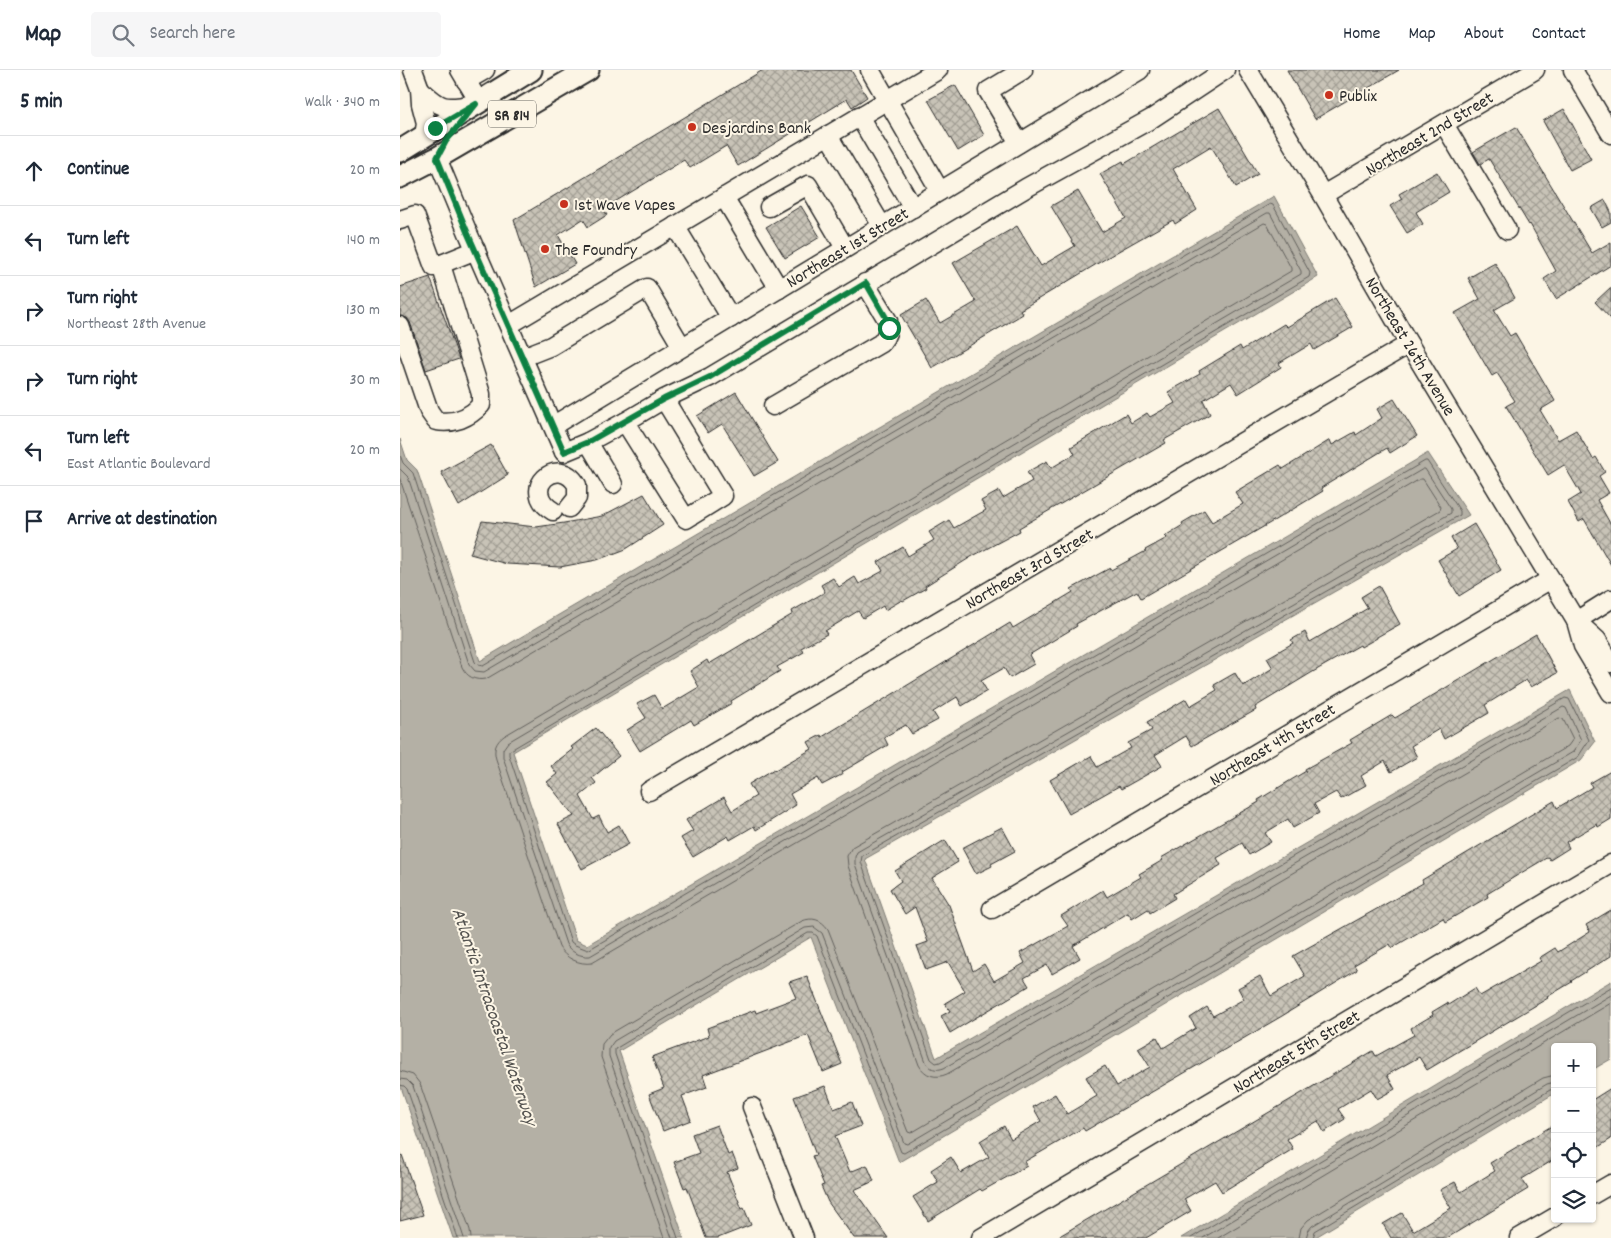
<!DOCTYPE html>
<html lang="en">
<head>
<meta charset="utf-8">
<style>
  body { margin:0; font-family:Dekko,sans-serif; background:#f6f6f7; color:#1f2937 }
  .controls { position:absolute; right:15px; bottom:15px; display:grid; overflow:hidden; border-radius:5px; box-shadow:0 1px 4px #0004 }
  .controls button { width:45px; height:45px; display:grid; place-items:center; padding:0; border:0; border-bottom:1px solid #e0e1e3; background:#fff; color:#1f2937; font:25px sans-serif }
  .stop { position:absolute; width:15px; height:15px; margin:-11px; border:4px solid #0b8043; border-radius:50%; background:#fff }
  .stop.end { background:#0b8043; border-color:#fff; box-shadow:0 1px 5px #0008 }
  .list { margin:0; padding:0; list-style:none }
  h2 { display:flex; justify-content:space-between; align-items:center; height:65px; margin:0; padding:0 20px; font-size:21px }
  h2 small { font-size:16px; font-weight:400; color:#747a83 }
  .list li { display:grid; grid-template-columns:32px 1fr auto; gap:15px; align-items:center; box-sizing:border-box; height:70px; padding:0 20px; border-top:1px solid #e0e1e3 }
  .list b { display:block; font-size:19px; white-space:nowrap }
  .list p { margin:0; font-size:16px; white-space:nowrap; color:#747a83 }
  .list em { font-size:16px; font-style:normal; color:#747a83 }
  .icon { flex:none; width:28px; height:28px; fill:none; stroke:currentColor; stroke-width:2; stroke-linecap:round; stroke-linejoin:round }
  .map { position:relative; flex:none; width:1211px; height:1168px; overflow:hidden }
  header { display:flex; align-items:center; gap:30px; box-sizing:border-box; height:70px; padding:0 25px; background:#fff; border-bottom:1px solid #e0e1e3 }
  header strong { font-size:24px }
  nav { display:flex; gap:28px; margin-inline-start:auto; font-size:18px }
  .search { width:350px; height:45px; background:#f6f6f7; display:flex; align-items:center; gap:12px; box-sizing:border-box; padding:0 18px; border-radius:5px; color:#747a83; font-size:19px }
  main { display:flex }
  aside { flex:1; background:#fff }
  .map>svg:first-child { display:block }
</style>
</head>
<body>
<header>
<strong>Map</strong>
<div class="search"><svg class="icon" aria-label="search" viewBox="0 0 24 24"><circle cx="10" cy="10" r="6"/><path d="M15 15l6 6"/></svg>Search here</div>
<nav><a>Home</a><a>Map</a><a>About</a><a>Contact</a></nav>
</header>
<main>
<aside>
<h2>5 min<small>Walk · 340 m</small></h2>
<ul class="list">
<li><svg class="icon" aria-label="ahead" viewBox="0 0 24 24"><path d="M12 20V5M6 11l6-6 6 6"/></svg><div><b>Continue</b></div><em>20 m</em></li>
<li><svg class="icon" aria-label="left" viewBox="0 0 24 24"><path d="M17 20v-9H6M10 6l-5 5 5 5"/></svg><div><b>Turn left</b></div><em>140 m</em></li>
<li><svg class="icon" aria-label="right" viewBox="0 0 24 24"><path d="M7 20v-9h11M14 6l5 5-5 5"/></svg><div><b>Turn right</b><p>Northeast 28th Avenue</p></div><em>130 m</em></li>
<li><svg class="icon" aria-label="right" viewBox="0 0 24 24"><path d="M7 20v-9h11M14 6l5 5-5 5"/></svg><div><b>Turn right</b></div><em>30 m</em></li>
<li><svg class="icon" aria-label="left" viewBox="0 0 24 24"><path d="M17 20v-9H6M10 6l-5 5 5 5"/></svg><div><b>Turn left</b><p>East Atlantic Boulevard</p></div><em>20 m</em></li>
<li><svg class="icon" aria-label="arrive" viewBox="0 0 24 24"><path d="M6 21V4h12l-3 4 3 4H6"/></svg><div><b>Arrive at destination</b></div></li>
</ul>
</aside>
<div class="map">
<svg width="1211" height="1168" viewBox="0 0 1211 1168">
  <defs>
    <pattern id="building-cross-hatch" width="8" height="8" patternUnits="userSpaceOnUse" patternTransform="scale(1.25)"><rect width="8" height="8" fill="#c8c3b7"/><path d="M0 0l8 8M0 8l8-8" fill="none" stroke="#a39f95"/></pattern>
  </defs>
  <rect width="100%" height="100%" fill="#fcf5e5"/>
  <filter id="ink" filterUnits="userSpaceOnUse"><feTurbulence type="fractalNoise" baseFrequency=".02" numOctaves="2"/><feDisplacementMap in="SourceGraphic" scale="10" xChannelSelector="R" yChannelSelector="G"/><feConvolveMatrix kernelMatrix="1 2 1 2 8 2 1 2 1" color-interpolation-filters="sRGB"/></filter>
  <g filter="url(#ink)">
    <g fill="#b4b0a5" stroke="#7d7b74">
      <polygon points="874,126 918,207 113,682 176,870 187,875 1028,383 1069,445 465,789 536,988 1170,620 1195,672 1181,690 499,1092 411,867 219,981 284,1168 53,1168 0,1014 0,369 7,390 17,400 80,591"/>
      <polygon points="1211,911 1211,989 1192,1000 1192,977 1155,977 1155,1023 914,1168 781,1168"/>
    </g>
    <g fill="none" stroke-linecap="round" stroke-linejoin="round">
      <g stroke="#62605c" stroke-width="1">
        <polyline points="0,385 3,393 13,403 75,592 78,595 83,596 870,134 873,135 910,203 909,207 109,681 109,685 171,872 175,875 188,880 1025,391 1027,391 1060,441 1060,445 462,786 461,792 531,989 536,993 540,992 1165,628 1169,629 1189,670 1178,687 504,1083 501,1082 417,866 413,863 408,863 215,979 215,984 278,1168"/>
        <path d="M 0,399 L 8,407 L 69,594 L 75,601 L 84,602 L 867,143 L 870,143 L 901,201 L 901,204 L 108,672 L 103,679 L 103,687 L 166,874 C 170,882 181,887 190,886 L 1023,399 L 1025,399 L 1051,439 L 1051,443 L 457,782 L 455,787 L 455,794 L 526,992 C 530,999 536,1001 544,998 L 1163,637 L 1166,638 L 1181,670 L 1173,682 L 507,1074 L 504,1073 L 422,863 L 414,857 L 405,858 L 214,971 L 209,978 L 209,986 L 272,1168"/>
        <path d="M 0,409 L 62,597 C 67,607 75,611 86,609 L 864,153 L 867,154 L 891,198 L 891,201 L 104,666 C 96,672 93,679 96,689 L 159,877 C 165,888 179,895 192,893 L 1020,409 L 1023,409 L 1041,437 L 1040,440 L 452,777 L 447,786 L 448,796 L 519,995 C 525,1006 536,1009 547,1004 L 1159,648 L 1163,649 L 1173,669 L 1168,676 L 511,1063 L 508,1062 L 428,859 C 421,849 412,847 402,851 L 210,964 L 202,974 L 201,987 L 264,1168"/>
        <polyline points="0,1001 13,1005 20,1014 70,1160 71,1168"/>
        <polyline points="0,1009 7,1010 13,1016 64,1168"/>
        <polyline points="0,1015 4,1016 7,1019 58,1168"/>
        <polyline points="791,1168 1211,917"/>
        <polyline points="803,1168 1211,925"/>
        <polyline points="818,1168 1211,933"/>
        <polyline points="899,1168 901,1158 908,1150 1143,1008 1155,1005"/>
        <polyline points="906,1168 908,1161 912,1156 1147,1014 1155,1012"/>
        <polyline points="913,1168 915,1161 1150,1020 1155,1019"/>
      </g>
    </g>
    <g fill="url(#building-cross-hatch)" stroke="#2b2b2b">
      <polygon points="363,0 451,0 467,27 452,37 447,29 338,96 326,76 290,98 284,90 203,139 207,145 188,157 183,149 158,165 175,194 136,217 114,150"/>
      <polygon points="887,0 999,0 915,49"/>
      <polygon points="555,15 584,65 558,81 528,30"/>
      <polygon points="819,38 858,104 836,117 811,76 773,99 797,140 775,154 773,150 715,183 620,240 623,244 532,298 501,245 526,230 540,253 576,232 553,193 617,156 641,196 675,176 651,136 678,121 702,162 726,148 700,104 723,91 724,94"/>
      <polygon points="1164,39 1191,89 1170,100 1143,51"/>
      <polygon points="1116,57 1192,183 1211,172 1211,195 1156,229 1144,209 1156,201 1130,154 1129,155 1089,89 1080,94 1073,82"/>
      <polygon points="1037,102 1049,122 1016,142 1023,154 1007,163 990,136 1002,129 999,124"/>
      <polygon points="1205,130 1211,142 1211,152 1202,157 1191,138"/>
      <polygon points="401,136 420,167 385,188 366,157"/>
      <polygon points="1095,193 1115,228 1094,240 1110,266 1115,263 1155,331 1140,340 1158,370 1176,360 1193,389 1196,387 1205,402 1199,406 1209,423 1197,430 1211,455 1211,495 1184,449 1179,452 1168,432 1181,424 1164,395 1148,405 1106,336 1115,331 1097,303 1092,306 1055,243 1080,229 1068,208"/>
      <polygon points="30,207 59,289 26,300 10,252 7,248 0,246 0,217"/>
      <polygon points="1211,217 1211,249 1195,232"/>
      <polygon points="935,228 953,257 914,280 911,274 879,293 881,297 838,324 831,313 803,330 810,344 764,370 766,373 619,458 620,461 571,487 525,516 526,518 503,531 502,530 485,540 483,536 463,548 458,541 425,561 427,564 401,578 404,582 377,597 380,601 331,631 332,633 294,655 291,650 240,681 227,660 246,648 237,634 254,625 262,639 299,617 290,601 307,590 309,594 393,544 392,541 425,522 421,515 433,508 439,517 455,507 459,514 483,501 478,492 503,477 508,486 534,470 529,462 549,450 554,458 586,440 581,431 599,421 603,428 632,411 627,402 647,391 651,398 675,384 671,377 726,344 731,353 747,343 750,347 775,333 768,322 800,304 799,301 840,276 842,280 884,254 887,257"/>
      <polygon points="336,322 378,392 354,406 322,354 308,363 297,346"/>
      <polygon points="994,329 1017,366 990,383 987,378 921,418 923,421 870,453 741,528 737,521 676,554 677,556 629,585 634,594 610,608 604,598 581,611 587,621 562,636 557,627 533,642 538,650 512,664 506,655 484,667 488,675 442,702 443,704 422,715 418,708 390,724 396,735 356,760 354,756 330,770 328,766 293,787 281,768 293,761 286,750 324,727 332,741 356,726 349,714 374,699 375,700 412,679 408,672 421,665 422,667 610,553 613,558 673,522 671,519 710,498 711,500 746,481 745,480 767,468 765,466 783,455 782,453 804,440 812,452 843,434 835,422 880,395 883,399 930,370 932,375 955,362 956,365 982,348 977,339"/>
      <polygon points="91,375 108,405 59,436 41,402"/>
      <polygon points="244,424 263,455 226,479 197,490 160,497 107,494 70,484 82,451 136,457 164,453 202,446"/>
      <polygon points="1074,454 1101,500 1059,526 1038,490 1057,479 1051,468"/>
      <polygon points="979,516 1000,554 977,567 977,568 961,577 960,575 911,603 855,637 856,640 792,676 786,666 755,685 762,696 721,719 719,716 669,744 650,710 691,686 697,697 731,678 728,673 752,660 747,652 786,629 790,636 817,620 814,615 835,603 843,616 873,598 867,588 893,573 891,570 905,562 910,572 968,538 961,527"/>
      <polygon points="1136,564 1157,603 1131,617 1126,610 1085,635 1089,643 1044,669 1039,659 1011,676 1017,687 991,702 985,691 961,706 966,715 941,729 936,722 914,734 919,743 893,758 888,749 865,763 871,772 849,785 842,773 817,788 821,795 773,824 775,828 750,843 748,839 732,849 728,843 673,876 680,888 652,904 647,895 624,908 629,916 550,963 541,946 550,941 545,933 565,921 548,892 526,900 517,876 528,872 515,837 505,844 490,819 501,811 495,801 545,770 558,792 532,808 549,835 573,901 584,894 594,911 625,893 620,883 668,856 661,846 703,820 707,827 741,807 739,804 763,790 761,788 859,732 858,730 906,701 905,699 952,673 950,670 992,645 995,648"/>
      <polygon points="196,658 219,686 192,708 196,713 180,726 193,749 199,746 207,762 219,755 229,774 182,799 158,754 174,746 147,712 157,704 151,696 173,679 171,677"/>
      <polygon points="1211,701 1211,749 1198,757 1197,754 1166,772 1169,778 1150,790 1148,787 1121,803 1087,824 1088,827 1045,852 1043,848 992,878 990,874 954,895 957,900 882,946 685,1061 683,1058 624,1092 627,1096 582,1121 580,1119 528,1151 513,1127 538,1112 531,1100 551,1087 561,1103 589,1087 580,1071 604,1056 611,1069 641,1051 633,1037 655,1024 667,1044 697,1026 686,1007 705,996 717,1016 750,997 738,978 757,967 763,978 796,958 790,948 807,937 813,946 844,929 838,918 860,906 871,926 905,906 893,886 1023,813 1022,810 1154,731 1157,738 1192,717 1190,713"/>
      <polygon points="602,757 615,781 591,794 592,796 576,804 562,778"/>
      <polygon points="1211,840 1211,886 1171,911 1172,912 1147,927 1148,928 1027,1000 1019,987 987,1005 995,1019 977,1029 971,1019 938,1039 945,1049 924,1062 918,1051 887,1069 893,1079 822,1122 815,1111 784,1129 791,1141 746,1168 656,1168 973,981 976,986 1014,965 1011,958 1033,945 1032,942 1047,933 1048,935 1075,918 1080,926 1141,891 1139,888 1155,878 1158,882 1190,862 1186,855"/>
      <polygon points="407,906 442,994 423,1002 408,965 303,1005 307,1017 282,1026 291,1050 263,1061 249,1024 264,1018 252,987 309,966 307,958 355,940 356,943 396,928 389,912"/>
      <polygon points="425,1016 434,1039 452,1032 461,1056 435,1066 450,1102 467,1095 474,1111 454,1120 488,1168 454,1168 428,1132 421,1116 424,1115 412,1086 416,1085 394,1027"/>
      <polygon points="1211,1018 1211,1069 1192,1081 1192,1030"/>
      <polygon points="1155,1054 1155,1089 1122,1109 1128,1119 1047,1168 991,1168 983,1154 1002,1143 1013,1161 1051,1138 1040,1120 1055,1112 1061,1122 1095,1101 1090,1093"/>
      <polygon points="317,1055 328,1085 332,1083 338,1098 327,1102 342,1139 344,1138 351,1155 318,1168 306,1168 287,1117 284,1118 274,1092 299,1083 292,1064"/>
      <polygon points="2,1085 23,1145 0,1151 0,1086"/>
    </g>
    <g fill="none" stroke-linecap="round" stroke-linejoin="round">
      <defs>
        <g id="minor">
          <polyline points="13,0 20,19 21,34 26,53 24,66"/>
          <polyline points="60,0 79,32"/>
          <polyline points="470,0 540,121"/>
          <polyline points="848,0 923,125 1009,274 1176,551 1183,576 1211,623"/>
          <polyline points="1173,0 1211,64"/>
          <polyline points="66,11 85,0"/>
          <path d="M 20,19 C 41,39 45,40 73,34"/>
          <polyline points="459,46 513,138"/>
          <polyline points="1044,54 1107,160"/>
          <polyline points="428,65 482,156"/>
          <polyline points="619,73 588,21 623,0"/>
          <polyline points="37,88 68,163 164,382"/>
          <polyline points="923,125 1135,0"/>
          <polyline points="324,127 379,219"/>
          <polyline points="369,137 408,115 445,178"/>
          <polyline points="0,150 15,145 34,197 76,180"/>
          <polyline points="275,156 331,248"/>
          <polyline points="109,255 538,0"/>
          <path d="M 0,256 L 29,341 L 36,351 C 53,354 69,348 81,335 L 81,324 L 41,195"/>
          <polyline points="123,287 151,276 247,218 282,277"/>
          <polyline points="264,329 323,426 286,449 225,352 264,329 310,307 626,118 751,49 825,0"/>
          <path d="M 373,336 L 481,273 C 487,266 489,260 488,251 L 465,213"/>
          <polyline points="154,355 740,0"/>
          <polyline points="188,372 213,414"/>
          <polyline points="164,382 188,372 225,352"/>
          <path d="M 153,441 C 118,420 158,383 177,415 L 177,428 L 169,438"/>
          <polyline points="1176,551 1197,570 1211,593"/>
          <polyline points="1176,551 1211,529"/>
          <polyline points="249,721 1009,274"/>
          <polyline points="592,839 1151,509"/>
          <polyline points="352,1037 404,1168"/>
          <polyline points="1192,1125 1211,1114"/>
          <polyline points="581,1168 1211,794"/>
          <polyline points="1119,1168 1155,1147"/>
        </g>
        <g id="major">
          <polyline points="0,81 131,0"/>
          <polyline points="0,107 37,88 188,0"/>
        </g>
      </defs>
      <use href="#minor" stroke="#2b2b2b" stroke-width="21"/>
      <use href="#major" stroke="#2b2b2b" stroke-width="25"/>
      <use href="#minor" stroke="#fcf5e5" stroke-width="18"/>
      <use href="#major" stroke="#fcf5e5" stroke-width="21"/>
    </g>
  </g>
  <g fill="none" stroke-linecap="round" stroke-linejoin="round" filter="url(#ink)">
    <polyline stroke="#0b8043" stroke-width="6" points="35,58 76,34 46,71 37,88 68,164 164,382 188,372 264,329 310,307 466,213 488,251 489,258"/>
  </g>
  <g fill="#c8321e" stroke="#fcf5e5" stroke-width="2">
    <circle cx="929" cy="25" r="5"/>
    <circle cx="292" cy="57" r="5"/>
    <circle cx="164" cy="134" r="5"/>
    <circle cx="145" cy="179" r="5"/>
  </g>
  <g text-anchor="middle" stroke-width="4" stroke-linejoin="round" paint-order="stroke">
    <rect fill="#fcf5e5" stroke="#6a6863" stroke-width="1" x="88" y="30.5" width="48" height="27" rx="4"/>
    <g font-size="16" font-weight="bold" fill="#2b2b2b">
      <text x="112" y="50">SR 814</text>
    </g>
    <g font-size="18" fill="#2b2b2b" stroke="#fcf5e5" text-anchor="start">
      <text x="939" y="31">Publix</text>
      <text x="302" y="63">Desjardins Bank</text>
      <text x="174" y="140">1st Wave Vapes</text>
      <text x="155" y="185">The Foundry</text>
    </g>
    <g font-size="18" fill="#2b2b2b" stroke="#fcf5e5">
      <text transform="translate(1029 63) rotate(-31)" y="6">Northeast 2nd Street</text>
      <text transform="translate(447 177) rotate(-31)" y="6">Northeast 1st Street</text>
      <text transform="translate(1011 276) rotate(59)" y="6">Northeast 26th Avenue</text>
      <text transform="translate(629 498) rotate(-30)" y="6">Northeast 3rd Street</text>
      <text transform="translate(872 674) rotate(-31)" y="6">Northeast 4th Street</text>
      <text transform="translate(896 981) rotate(-31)" y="6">Northeast 5th Street</text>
    </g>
    <g font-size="19" font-style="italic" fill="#545350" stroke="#fcf5e5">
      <text transform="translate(96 946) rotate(71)" y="7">Atlantic Intracoastal Waterway</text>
    </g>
  </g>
</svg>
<div class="controls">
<button>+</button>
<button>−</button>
<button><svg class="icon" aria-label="locate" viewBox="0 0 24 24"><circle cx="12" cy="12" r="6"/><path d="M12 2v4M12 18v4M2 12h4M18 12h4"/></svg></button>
<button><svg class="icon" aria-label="layers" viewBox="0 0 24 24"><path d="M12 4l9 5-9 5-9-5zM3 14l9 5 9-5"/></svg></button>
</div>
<div class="stop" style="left:489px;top:258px"></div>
<div class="stop end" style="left:35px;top:58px"></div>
</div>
</main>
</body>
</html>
